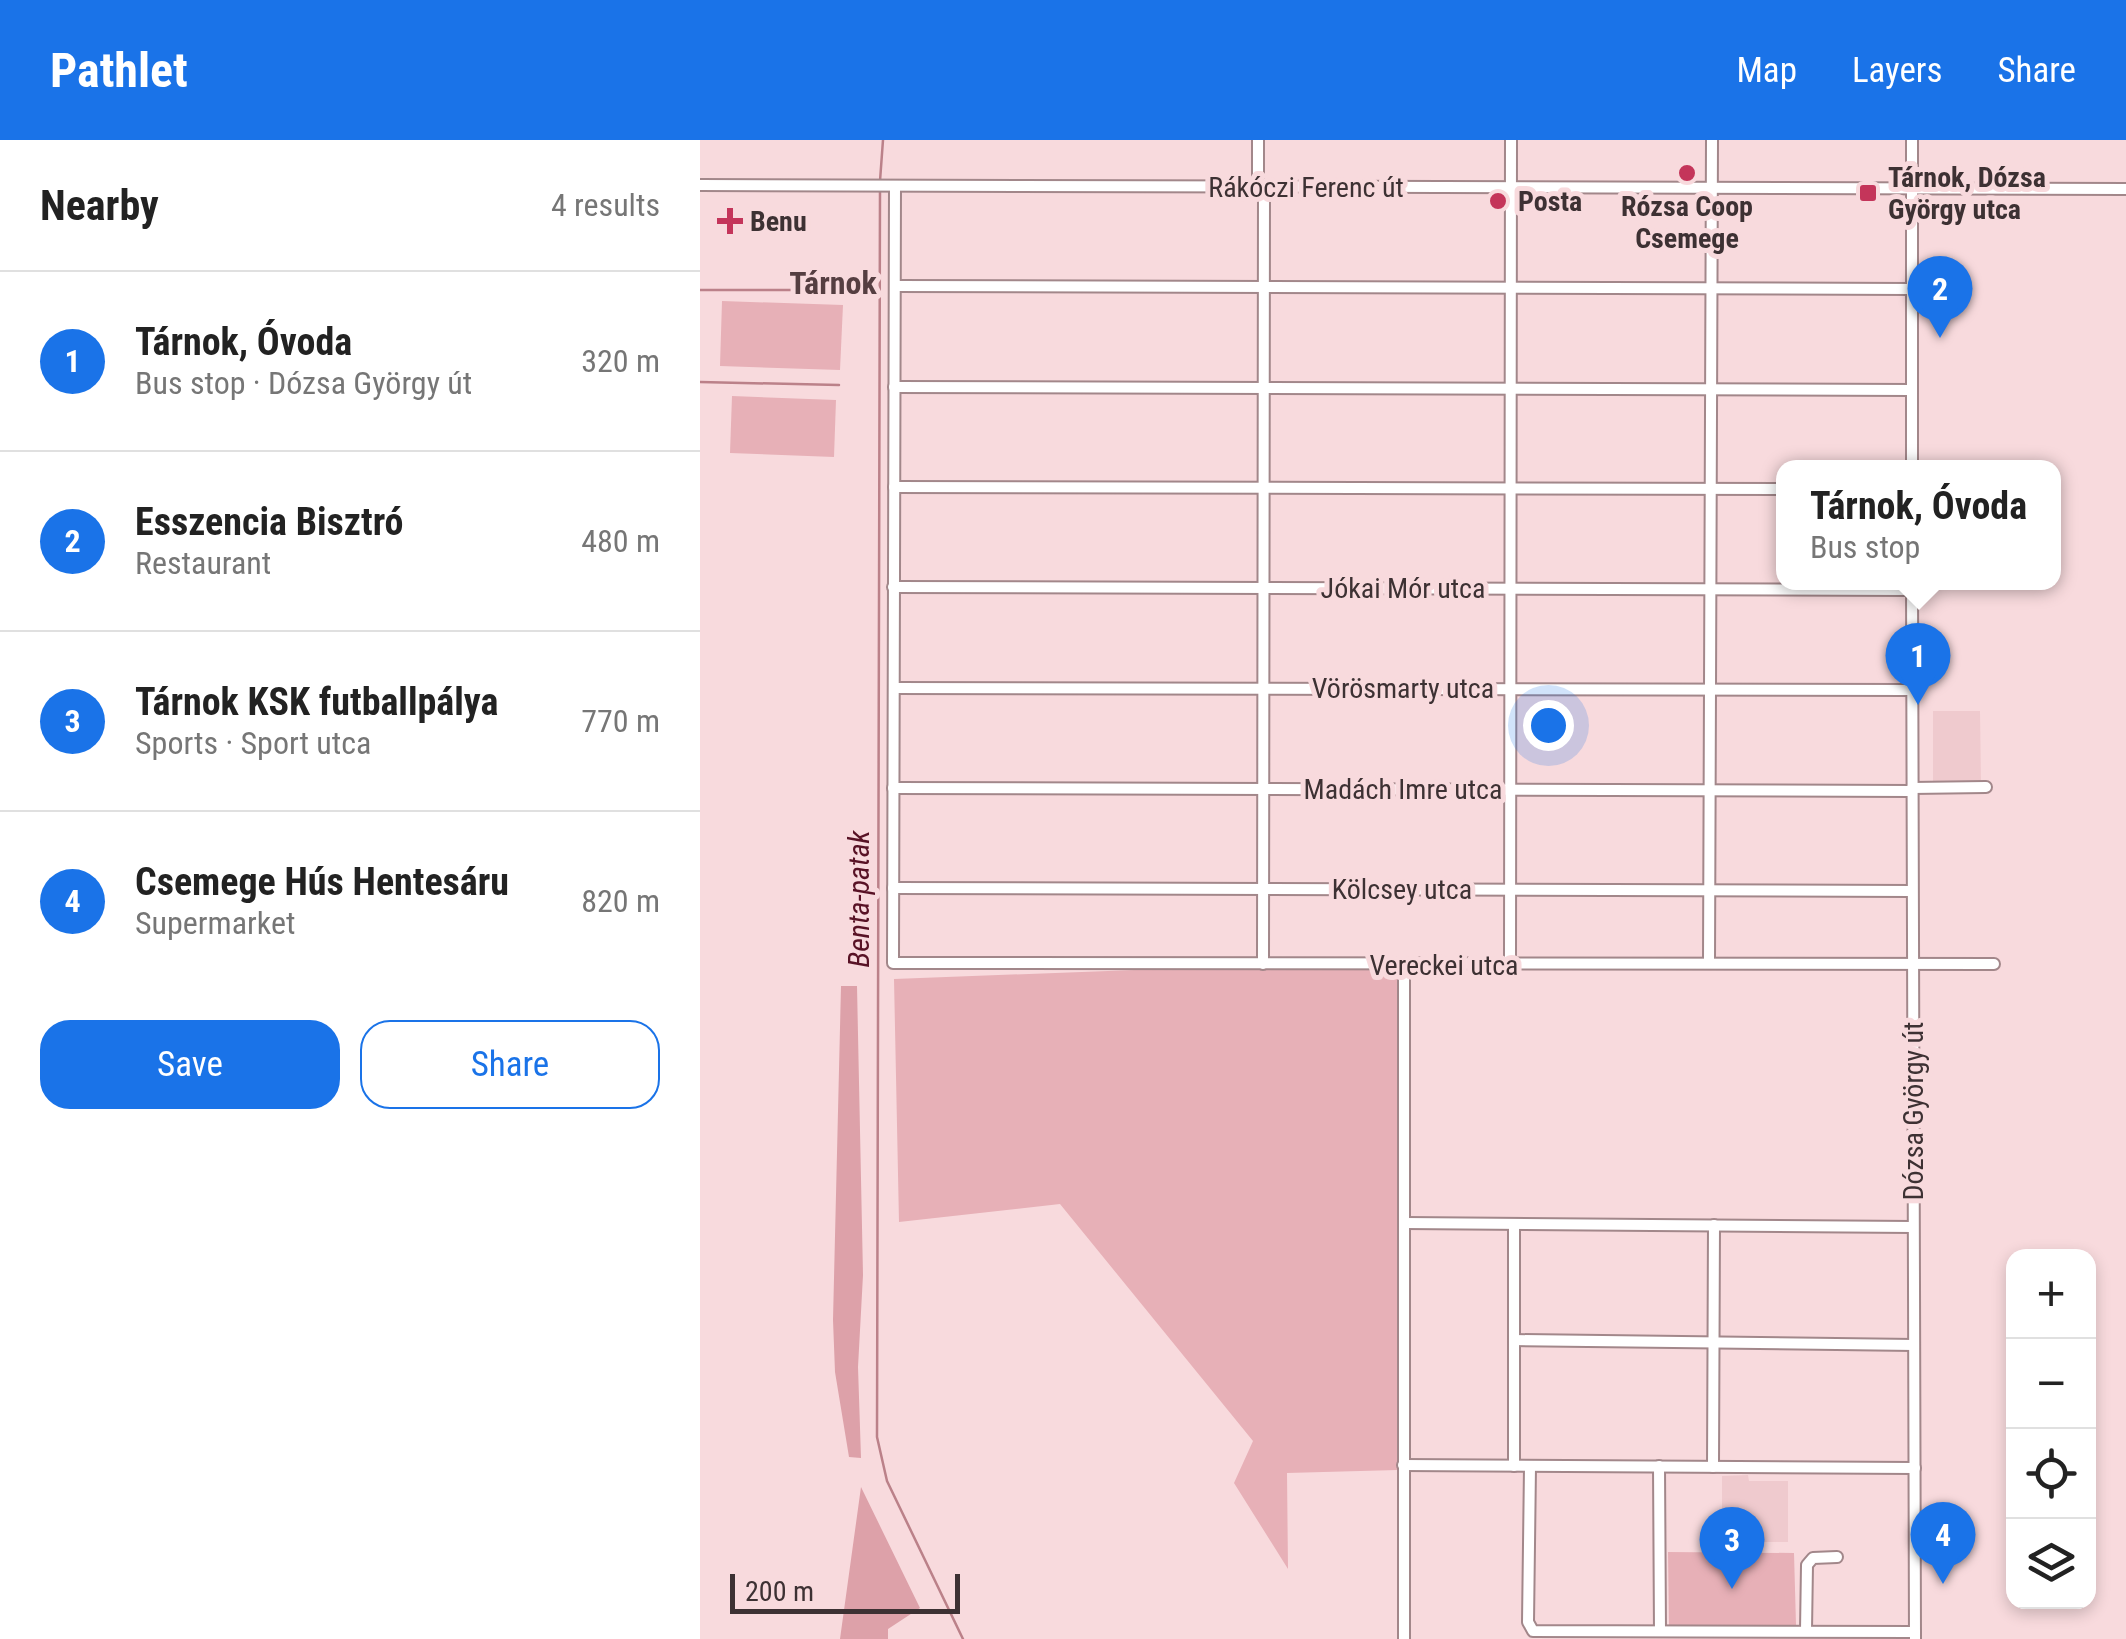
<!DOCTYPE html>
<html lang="en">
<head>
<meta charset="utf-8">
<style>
  body { margin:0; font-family:"Roboto Condensed",sans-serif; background:#f2f2f2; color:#222 }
  .controls { position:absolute; right:30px; bottom:30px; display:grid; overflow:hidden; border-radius:20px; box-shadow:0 5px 15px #0003 }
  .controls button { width:90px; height:90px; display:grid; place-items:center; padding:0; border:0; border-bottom:2px solid #e0e0e0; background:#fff; color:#222; font:50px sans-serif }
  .scale { position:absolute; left:30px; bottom:25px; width:230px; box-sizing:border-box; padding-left:10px; border:5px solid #3d3133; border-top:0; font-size:28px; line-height:35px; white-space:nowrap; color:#3d3133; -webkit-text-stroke:8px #f8dadd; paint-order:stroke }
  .you { position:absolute; left:848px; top:585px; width:35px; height:35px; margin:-25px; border:8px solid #fff; border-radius:50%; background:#1a73e8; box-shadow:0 0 0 15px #1a73e833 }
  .badge { display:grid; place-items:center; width:65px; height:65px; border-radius:50%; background:#1a73e8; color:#fff; font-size:32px; font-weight:700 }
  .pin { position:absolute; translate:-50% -82px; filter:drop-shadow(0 2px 5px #0008) }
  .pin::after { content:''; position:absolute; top:52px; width:35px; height:30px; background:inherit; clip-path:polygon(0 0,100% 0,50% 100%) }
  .popup { position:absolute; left:1076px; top:320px; width:285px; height:130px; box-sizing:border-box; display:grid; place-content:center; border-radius:20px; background:#fff; filter:drop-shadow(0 2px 8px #0005); font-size:32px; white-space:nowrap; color:#767676 }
  .popup b { font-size:38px; color:#222 }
  .popup::after { content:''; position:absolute; left:50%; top:100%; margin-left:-20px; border:20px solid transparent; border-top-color:#fff }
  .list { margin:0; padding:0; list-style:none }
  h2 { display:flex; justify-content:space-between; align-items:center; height:130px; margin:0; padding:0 40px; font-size:42px }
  h2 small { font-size:32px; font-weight:400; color:#767676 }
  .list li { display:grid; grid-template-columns:65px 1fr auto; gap:30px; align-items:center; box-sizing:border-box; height:180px; padding:0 40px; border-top:2px solid #e0e0e0 }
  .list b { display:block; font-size:38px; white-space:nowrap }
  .list p { margin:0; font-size:32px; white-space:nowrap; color:#767676 }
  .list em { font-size:32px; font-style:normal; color:#767676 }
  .actions { display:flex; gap:20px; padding:30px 40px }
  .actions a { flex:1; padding:22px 0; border:2px solid #1a73e8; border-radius:30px; text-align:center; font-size:35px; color:#1a73e8 }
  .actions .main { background:#1a73e8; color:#fff }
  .icon { flex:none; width:55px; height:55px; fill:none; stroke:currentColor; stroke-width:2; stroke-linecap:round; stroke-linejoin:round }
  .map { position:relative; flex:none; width:1426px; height:1499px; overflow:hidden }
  header { display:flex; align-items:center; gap:60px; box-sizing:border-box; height:140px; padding:0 50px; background:#1a73e8; color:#fff }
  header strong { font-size:48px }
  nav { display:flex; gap:55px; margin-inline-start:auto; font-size:35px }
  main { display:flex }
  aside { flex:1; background:#fff }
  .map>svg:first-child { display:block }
</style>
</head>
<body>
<header>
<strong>Pathlet</strong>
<nav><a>Map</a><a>Layers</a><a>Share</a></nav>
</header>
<main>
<aside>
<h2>Nearby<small>4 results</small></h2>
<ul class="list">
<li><span class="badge">1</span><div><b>Tárnok, Óvoda</b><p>Bus stop · Dózsa György út</p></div><em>320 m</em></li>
<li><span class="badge">2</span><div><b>Esszencia Bisztró</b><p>Restaurant</p></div><em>480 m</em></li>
<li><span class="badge">3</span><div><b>Tárnok KSK futballpálya</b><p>Sports · Sport utca</p></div><em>770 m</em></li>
<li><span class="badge">4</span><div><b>Csemege Hús Hentesáru</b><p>Supermarket</p></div><em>820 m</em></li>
</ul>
<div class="actions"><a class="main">Save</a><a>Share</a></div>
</aside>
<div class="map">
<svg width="1426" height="1499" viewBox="0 0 1426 1499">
  <rect width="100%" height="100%" fill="#f8dadd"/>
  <g fill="#efcace">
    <polygon points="1233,571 1280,571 1281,643 1233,643"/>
    <polygon points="1048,1335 1049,1341 1088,1341 1088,1402 1022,1402 1022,1336"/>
  </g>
  <g fill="#e7b0b7">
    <polygon points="22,161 143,165 140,230 20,226"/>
    <polygon points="32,256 136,260 134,317 30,313"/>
    <polygon points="698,820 697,1330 587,1333 588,1429 534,1343 553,1301 360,1064 199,1082 194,839"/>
    <polygon points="968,1412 1094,1413 1096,1485 969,1485"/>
  </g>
  <g fill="#dda1a9">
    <polygon points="141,846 157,846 163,1135 158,1227 161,1318 149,1317 135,1232 133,1180"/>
    <polygon points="161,1347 220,1468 188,1489 188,1499 140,1499"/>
  </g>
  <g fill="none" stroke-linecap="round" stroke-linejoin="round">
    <g stroke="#bb8189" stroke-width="2.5">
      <polyline points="180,41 183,0"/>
      <polyline points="180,49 177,1297 187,1341 263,1499"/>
      <polyline points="0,150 148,150"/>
      <polyline points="0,242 139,245"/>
    </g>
    <defs>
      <g id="minor">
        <polyline points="1212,0 1212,328"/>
        <polyline points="0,45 1426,49"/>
        <polyline points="195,46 193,823 1294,824"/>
        <polyline points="558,47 558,0"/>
        <polyline points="195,146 1212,149"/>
        <polyline points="194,247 1212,250"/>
        <polyline points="194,347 1083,349"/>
        <polyline points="1212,442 1215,1499"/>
        <polyline points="193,447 1212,450"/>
        <polyline points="194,548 1212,550"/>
        <polyline points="193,648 1212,651"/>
        <polyline points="1212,648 1286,647"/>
        <polyline points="193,748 1212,751"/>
        <polyline points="810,822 811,0"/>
        <polyline points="1009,822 1012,0"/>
        <polyline points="704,823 704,1499"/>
        <polyline points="563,824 564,47"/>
        <polyline points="705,1083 1213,1087"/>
        <polyline points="814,1084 814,1326"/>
        <polyline points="814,1200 1214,1205"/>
        <polyline points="703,1325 1215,1328"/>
        <polyline points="959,1326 960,1491"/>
        <polyline points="830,1327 828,1482 833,1491 1215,1492"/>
        <polyline points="1013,1327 1014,1085"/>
        <polyline points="1106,1490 1107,1425 1113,1418 1137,1417"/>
      </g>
    </defs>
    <use href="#minor" stroke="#a2878a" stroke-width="14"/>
    <use href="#minor" stroke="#fff" stroke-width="10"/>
  </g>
  <g fill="#c4355a" stroke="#f8dadd" stroke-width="4">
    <circle cx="987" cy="33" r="10"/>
    <rect x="1158" y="43" width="20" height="20" rx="5"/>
    <circle cx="798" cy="61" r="10"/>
    <path d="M25 66h10v10h10v10h-10v10h-10v-10h-10v-10h10z"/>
  </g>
  <g text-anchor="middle" stroke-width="10" stroke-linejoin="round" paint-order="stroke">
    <g font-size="28" font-weight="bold" fill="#3d3133" stroke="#f8dadd" text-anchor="start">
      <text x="1188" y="47">Tárnok, Dózsa<tspan x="1188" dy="32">György utca</tspan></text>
      <text x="818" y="71">Posta</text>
      <text x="987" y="76" text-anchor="middle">Rózsa Coop<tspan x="987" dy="32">Csemege</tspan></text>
      <text x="50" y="91">Benu</text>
    </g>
    <g font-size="28" fill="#3d3133" stroke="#f8dadd">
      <text x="606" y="57">Rákóczi Ferenc út</text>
      <text x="703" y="458">Jókai Mór utca</text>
      <text x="703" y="558">Vörösmarty utca</text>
      <text x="703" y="659">Madách Imre utca</text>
      <text x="702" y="759">Kölcsey utca</text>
      <text x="744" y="835">Vereckei utca</text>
      <text transform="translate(1213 971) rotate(-90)" y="10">Dózsa György út</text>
    </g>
    <g font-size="30" font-style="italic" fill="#581225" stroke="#f8dadd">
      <text transform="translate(159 759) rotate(-90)" y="10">Benta-patak</text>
    </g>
    <g font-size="32" font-weight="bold" fill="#553e41" stroke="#f8dadd">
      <text x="133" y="154">Tárnok</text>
    </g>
  </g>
</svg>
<div class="controls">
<button>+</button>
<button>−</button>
<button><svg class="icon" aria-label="locate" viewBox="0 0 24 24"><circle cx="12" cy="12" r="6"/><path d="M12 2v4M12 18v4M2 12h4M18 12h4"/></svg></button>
<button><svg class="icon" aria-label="layers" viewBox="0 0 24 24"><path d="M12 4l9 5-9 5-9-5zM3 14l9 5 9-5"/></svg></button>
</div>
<div class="scale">200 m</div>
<div class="you"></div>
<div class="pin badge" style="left:1218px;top:565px">1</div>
<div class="popup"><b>Tárnok, Óvoda</b>Bus stop</div>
<div class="pin badge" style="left:1240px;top:198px">2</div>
<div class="pin badge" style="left:1032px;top:1449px">3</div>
<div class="pin badge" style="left:1243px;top:1444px">4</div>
</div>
</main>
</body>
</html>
